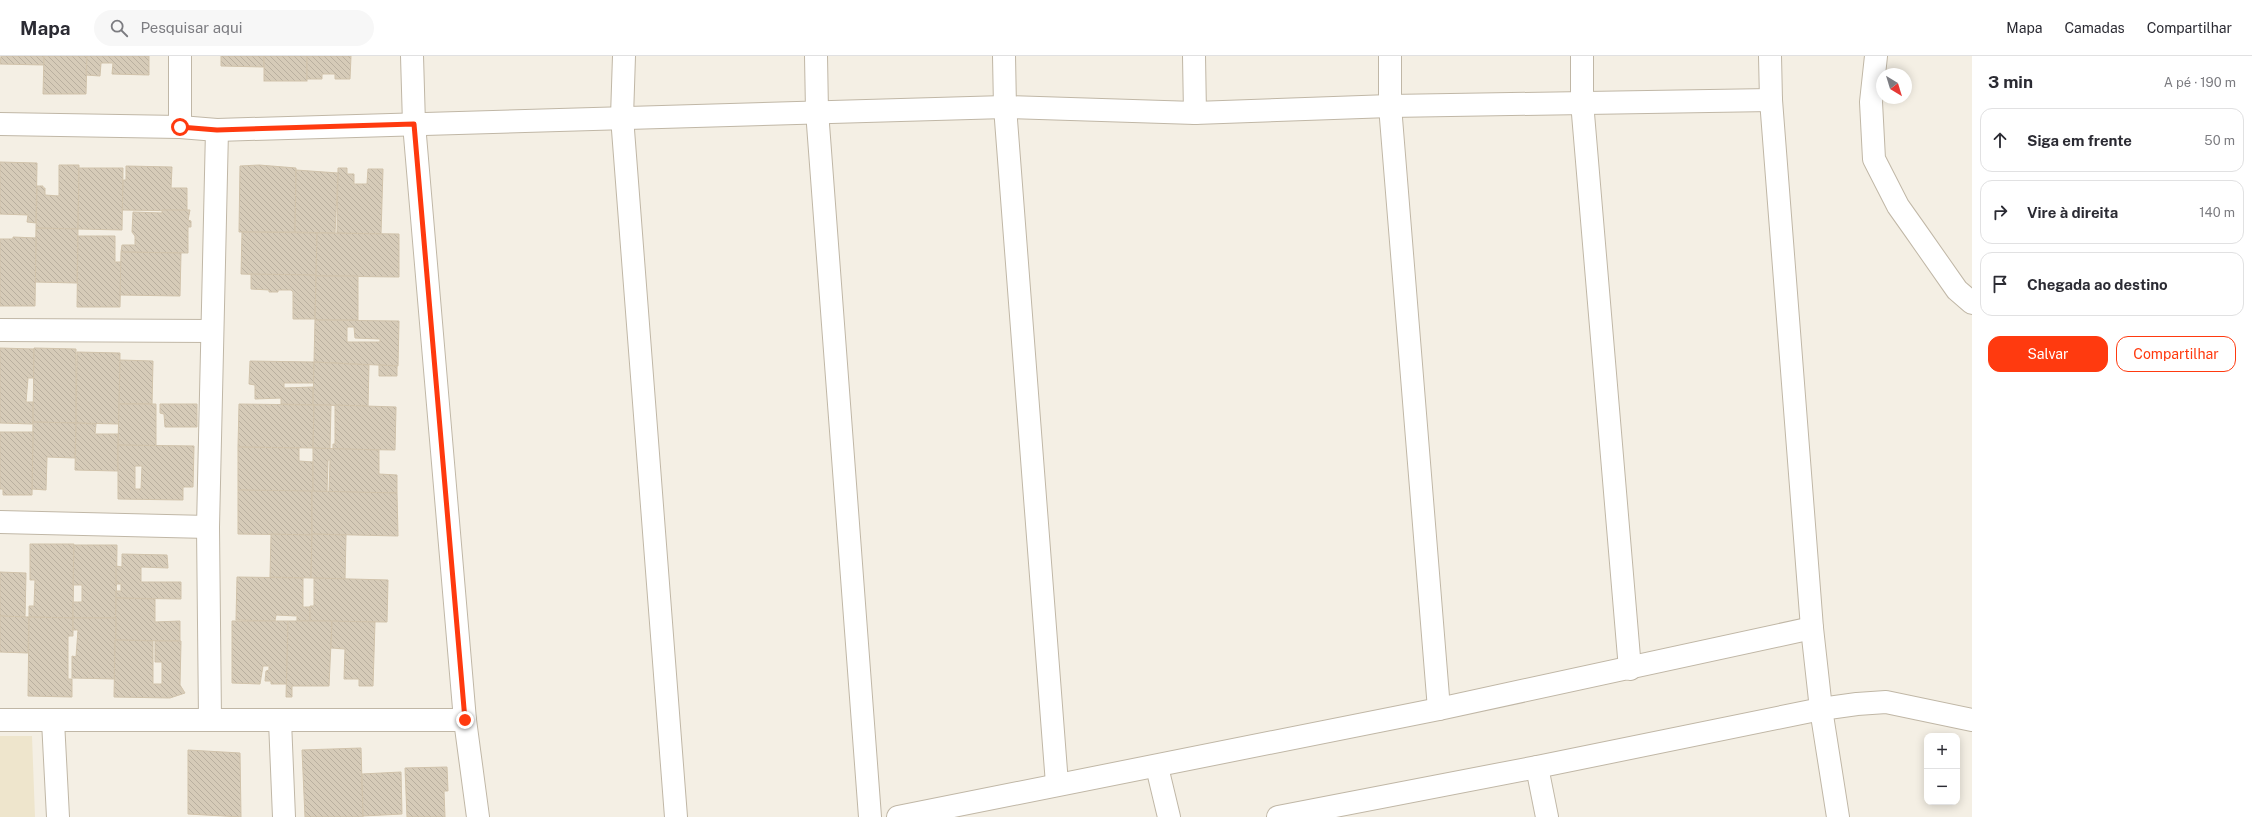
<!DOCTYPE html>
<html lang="pt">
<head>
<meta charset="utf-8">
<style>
  body { margin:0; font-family:"Public Sans",sans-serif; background:#f7f7f7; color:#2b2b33 }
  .controls { position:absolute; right:12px; bottom:12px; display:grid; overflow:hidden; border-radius:8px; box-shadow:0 2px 10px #0003 }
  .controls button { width:36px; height:36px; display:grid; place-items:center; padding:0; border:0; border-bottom:1px solid #e1e1e2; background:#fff; color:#2b2b33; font:20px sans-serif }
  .compass { position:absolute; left:1876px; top:12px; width:36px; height:36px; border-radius:50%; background:#fff; box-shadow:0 2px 10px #0003; rotate:142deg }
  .stop { position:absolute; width:12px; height:12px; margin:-9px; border:3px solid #ff3a0f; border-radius:50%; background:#fff }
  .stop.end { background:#ff3a0f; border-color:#fff; box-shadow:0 1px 4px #0008 }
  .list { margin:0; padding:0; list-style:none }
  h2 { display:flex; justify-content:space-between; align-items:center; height:52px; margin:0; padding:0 16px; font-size:17px }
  h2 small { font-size:13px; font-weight:400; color:#7c7c81 }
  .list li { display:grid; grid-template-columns:26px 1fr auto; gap:12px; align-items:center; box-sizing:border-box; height:64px; margin:0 8px 8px; padding:0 8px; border:1px solid #e1e1e2; border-radius:12px }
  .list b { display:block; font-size:15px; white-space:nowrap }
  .list em { font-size:13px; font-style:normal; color:#7c7c81 }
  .actions { display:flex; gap:8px; padding:12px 16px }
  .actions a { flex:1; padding:9px 0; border:1px solid #ff3a0f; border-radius:12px; text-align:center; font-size:14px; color:#ff3a0f }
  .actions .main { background:#ff3a0f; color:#fff }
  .icon { flex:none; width:22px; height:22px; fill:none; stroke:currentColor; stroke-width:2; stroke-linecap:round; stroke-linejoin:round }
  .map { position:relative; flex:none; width:1972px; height:761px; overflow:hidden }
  header { display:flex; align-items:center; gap:24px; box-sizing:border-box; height:56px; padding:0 20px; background:#fff; border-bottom:1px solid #e1e1e2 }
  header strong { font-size:19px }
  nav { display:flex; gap:22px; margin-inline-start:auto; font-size:14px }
  .search { width:280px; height:36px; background:#f7f7f7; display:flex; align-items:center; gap:10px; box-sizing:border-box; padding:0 14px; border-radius:22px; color:#7c7c81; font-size:15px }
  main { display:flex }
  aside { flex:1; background:#fff }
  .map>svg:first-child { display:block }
</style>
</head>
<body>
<header>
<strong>Mapa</strong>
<div class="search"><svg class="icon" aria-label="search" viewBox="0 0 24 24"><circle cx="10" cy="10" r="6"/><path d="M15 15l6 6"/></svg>Pesquisar aqui</div>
<nav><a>Mapa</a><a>Camadas</a><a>Compartilhar</a></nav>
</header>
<main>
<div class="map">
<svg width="1972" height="761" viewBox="0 0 1972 761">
  <defs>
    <pattern id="building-back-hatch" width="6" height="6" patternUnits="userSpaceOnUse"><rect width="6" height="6" fill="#d6cbb8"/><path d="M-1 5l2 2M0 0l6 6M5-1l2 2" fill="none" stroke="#b9af9f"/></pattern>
  </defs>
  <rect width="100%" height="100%" fill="#f4efe4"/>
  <polygon fill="#eee5cc" points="0,680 32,680 35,761 0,761"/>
  <g fill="url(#building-back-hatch)" stroke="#d1c3ab" fill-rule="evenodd">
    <polygon points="1,0 44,0 44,9 0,8"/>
    <polygon points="44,0 87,0 86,38 43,38"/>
    <polygon points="87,0 149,0 149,19 112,18 113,7 101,7 100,20 86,19"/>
    <polygon points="221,0 264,0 264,11 221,10"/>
    <rect x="264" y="0" width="43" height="25"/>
    <polygon points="307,0 351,0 350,23 335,23 335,18 322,18 322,23 307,23"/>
    <polygon points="0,106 37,107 36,167 27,166 28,159 0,158"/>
    <polygon points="59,109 79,109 78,173 36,172 37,130 43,130 43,132 45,132 45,139 59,140"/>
    <polygon points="259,109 296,112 295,176 239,176 240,110"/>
    <polygon points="126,110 172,111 171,132 187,132 187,155 122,154 123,124 126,124"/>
    <polygon points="79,112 123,112 122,174 78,173"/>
    <polygon points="338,112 347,112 347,118 354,118 354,128 367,128 368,113 383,113 381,178 337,177"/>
    <polygon points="296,114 338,117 335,177 295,176"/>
    <polygon points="162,154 190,154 188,164 191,165 191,171 188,171 188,197 121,196 122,189 135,189 135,180 132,176 133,156 162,157"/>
    <polygon points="36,172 78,173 77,227 35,226"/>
    <polygon points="242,176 317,177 316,220 241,218"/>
    <polygon points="317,177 399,178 399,221 316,220"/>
    <polygon points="78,180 115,180 115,206 121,206 120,251 77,251"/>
    <polygon points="13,181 36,182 35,250 0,250 0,183 13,183"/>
    <polygon points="121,196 181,197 180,240 120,239"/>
    <polygon points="251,218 316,219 315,263 293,263 293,236 291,234 278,234 278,236 269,236 269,234 251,233"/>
    <polygon points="316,220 358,220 358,264 315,264"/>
    <path d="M 315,264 L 399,265 L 398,310 L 314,306 ZM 347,271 L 354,271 L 355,282 L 380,283 L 380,286 L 347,286 Z"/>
    <polygon points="0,292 34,293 34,322 28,322 26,346 33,346 33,368 0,367"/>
    <polygon points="34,292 76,293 76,367 33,366"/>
    <polygon points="77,296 120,297 119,368 76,367"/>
    <polygon points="120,304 153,305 152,348 119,348"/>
    <polygon points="250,305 314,306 314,327 284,327 284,332 313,331 313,349 281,348 281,342 255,343 255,329 249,328"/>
    <polygon points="314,306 369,309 368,350 313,349"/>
    <polygon points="379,309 397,310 397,320 379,320"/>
    <polygon points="119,348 156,348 156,390 118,389"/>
    <polygon points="160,348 197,348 197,371 165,371 164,358 160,357"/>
    <polygon points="239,348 314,349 313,392 238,391"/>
    <polygon points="314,349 331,349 330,393 313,392"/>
    <polygon points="335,349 396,351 395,394 333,393 333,388 335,388"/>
    <polygon points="33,366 76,367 75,402 47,401 46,434 32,433 32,431"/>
    <polygon points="76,367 96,368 95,378 118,378 118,415 75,414"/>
    <polygon points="0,376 33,376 32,439 3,439 3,433 0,433"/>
    <path d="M 118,389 L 194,390 L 193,431 L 183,431 L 183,444 L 118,443 ZM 135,410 L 142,410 L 141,433 L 135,433 Z"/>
    <polygon points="238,391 299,392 299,405 313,406 313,436 238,434"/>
    <polygon points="313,392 379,394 379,418 397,419 397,437 329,436 330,404 328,404 327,436 313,436"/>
    <polygon points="238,434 312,435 312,479 238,478"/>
    <polygon points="312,435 397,437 398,480 312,478"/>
    <polygon points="271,478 312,479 311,522 270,521"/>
    <polygon points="312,478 346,479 345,523 311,522"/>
    <polygon points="30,488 74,488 73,562 29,561 29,550 34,550 35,524 30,524"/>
    <polygon points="74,489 117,489 116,562 73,562 73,546 82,546 82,529 73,529"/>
    <polygon points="122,498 167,499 168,512 141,511 141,526 181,526 181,543 116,542 116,535 121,535 121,528 116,528 116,510 122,511"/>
    <polygon points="0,516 26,517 25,561 0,560"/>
    <polygon points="237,521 303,522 303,551 310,551 310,565 297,565 297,560 276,559 275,565 236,564"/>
    <polygon points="314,522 388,524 387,566 310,565 310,550 314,550"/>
    <polygon points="116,542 155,543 155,566 180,565 180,585 115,584"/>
    <polygon points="0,560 29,561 28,597 0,596"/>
    <polygon points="29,561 73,562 73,580 68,580 68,623 72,623 72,641 28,640"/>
    <polygon points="73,562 116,562 115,623 72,622 72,600 76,601 78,574 73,574"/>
    <polygon points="232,565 288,565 287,628 271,628 271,625 265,625 266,615 269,614 269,610 263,610 260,628 232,627"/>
    <polygon points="288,565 332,565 329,630 292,630 292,641 286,641"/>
    <polygon points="332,565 375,566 373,630 359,630 359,623 344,623 345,593 331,592"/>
    <polygon points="115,584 153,585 153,628 162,628 162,606 155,606 155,585 181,585 180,629 185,637 170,642 114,641"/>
    <polygon points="361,692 363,761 305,761 302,694"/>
    <polygon points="188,694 240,697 241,761 188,758"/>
    <polygon points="447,711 448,735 444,735 445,761 407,761 405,712"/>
    <polygon points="401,716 402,758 363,760 362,718"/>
  </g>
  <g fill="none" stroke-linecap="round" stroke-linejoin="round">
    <defs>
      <g id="minor">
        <polyline points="412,0 414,68 465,664 478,761"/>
        <polyline points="624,0 622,61 676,761"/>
        <polyline points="816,0 817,55 870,761"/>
        <polyline points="1004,0 1005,51 1057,728"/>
        <polyline points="1194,0 1195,57"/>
        <polyline points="1390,0 1390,50 1439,653"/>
        <polyline points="1582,0 1582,46 1630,613"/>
        <polyline points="1770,0 1771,44 1812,572 1821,653 1838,761"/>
        <polyline points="1876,0 1871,46 1874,103 1898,150 1915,174 1957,234 1972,247"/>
        <polyline points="0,68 180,71 217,74 1005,51 1195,57 1390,50 1771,44"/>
        <polyline points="180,71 180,0"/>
        <polyline points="0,274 212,275"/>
        <polyline points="0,466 208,471"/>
        <polyline points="0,664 465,664"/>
        <polyline points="210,664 208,471 217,74"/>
        <polyline points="53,665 58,761"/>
        <polyline points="280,665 284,761"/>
        <polyline points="1157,711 1169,761"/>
        <polyline points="1537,711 1547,761"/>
        <polyline points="898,761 1439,653 1812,572"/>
        <polyline points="1278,761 1537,711 1821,653 1857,648 1886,646 1972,664"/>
      </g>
    </defs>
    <use href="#minor" stroke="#c0b7a6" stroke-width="24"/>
    <use href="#minor" stroke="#fff" stroke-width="22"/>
  </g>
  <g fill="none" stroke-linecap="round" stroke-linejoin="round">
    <polyline stroke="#ff3a0f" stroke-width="5" points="180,71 217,74 414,68 465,664"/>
  </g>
</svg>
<div class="controls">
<button>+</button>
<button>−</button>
</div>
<svg class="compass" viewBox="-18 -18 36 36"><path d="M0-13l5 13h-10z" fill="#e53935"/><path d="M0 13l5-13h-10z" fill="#7c7c81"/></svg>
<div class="stop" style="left:180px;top:71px"></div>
<div class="stop end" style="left:465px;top:664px"></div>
</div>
<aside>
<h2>3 min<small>A pé · 190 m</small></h2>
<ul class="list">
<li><svg class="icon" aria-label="ahead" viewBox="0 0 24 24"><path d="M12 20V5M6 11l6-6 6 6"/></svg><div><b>Siga em frente</b></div><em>50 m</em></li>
<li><svg class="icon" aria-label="right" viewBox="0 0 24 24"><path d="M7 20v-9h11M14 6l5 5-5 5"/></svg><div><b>Vire à direita</b></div><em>140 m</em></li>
<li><svg class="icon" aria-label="arrive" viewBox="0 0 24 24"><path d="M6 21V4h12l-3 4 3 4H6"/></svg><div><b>Chegada ao destino</b></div></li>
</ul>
<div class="actions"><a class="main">Salvar</a><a>Compartilhar</a></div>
</aside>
</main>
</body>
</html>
